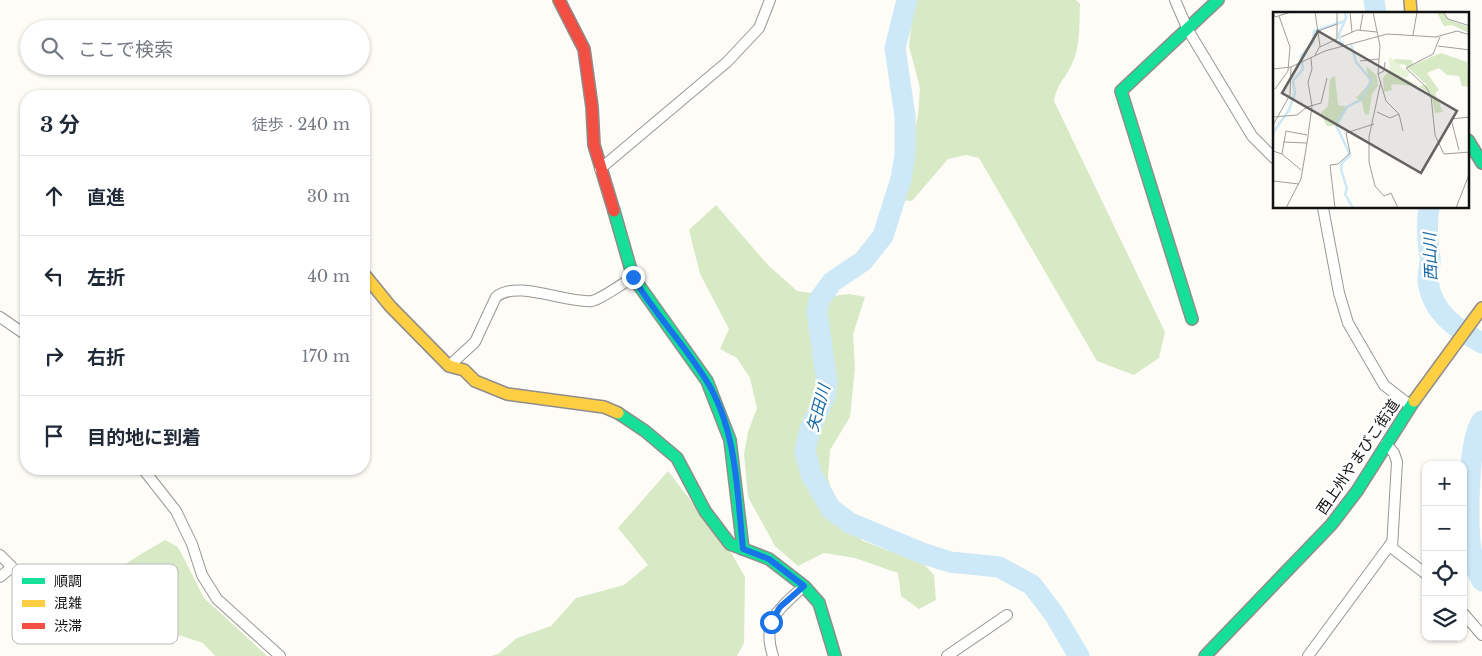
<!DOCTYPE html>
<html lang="ja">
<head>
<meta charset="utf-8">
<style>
  body { margin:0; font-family:"Libre Baskerville","Noto Sans JP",serif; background:#f2f2f3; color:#1f2937 }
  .controls { position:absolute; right:15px; bottom:15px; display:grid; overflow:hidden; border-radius:10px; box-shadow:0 1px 4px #0004 }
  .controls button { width:45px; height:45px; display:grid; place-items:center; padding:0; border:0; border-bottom:1px solid #e0e1e3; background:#fff; color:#1f2937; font:25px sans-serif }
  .stop { position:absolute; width:15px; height:15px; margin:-11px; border:4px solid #1a73e8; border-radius:50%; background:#fff }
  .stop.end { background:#1a73e8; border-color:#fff; box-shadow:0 1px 5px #0008 }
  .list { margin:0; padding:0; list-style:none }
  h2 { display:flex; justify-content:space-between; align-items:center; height:65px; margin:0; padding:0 20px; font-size:21px }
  h2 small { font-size:16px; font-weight:400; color:#747a83 }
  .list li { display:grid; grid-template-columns:32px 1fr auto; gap:15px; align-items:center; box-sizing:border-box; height:80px; padding:0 20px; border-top:1px solid #e0e1e3 }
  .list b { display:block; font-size:19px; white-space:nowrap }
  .list em { font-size:16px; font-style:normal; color:#747a83 }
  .icon { flex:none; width:28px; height:28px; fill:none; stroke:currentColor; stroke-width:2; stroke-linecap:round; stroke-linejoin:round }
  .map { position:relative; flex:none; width:1482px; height:656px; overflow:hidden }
  .search { position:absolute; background:#fff; box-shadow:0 1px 4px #0004; left:20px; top:20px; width:350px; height:55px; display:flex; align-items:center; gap:12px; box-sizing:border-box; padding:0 18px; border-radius:28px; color:#747a83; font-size:19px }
  .panel { position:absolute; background:#fff; box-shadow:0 1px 4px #0004; left:20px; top:90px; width:350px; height:385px; border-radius:20px }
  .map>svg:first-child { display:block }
</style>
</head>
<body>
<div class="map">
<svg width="1482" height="656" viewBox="0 0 1482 656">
  <rect width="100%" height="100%" fill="#fdfcf7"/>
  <g fill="#d8eac5">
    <path d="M 914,0 L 1076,0 L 1080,4 C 1079,24 1081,47 1071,66 C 1063,82 1058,82 1054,101 L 1165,332 L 1159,358 L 1134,375 L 1097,361 L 979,158 L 966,155 L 948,159 L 912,201 L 898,200 L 891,188 L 894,168 L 911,143 L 918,115 L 920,88 L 909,46 Z"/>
    <polygon points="716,205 768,265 797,291 833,296 850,294 865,297 853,334 855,368 850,417 830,450 828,478 841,524 863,541 924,564 934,575 936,600 919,609 901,596 898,573 855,558 824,553 798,566 775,546 748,497 744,454 748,432 757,408 750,378 737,358 720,349 729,329 700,274 689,230"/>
    <polygon points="668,471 732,554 745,577 744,643 737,656 491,656 498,654 517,638 551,626 576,598 624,585 648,565 618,528"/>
    <path d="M 165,540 L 178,547 L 204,598 L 267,656 L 215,656 L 203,643 L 94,607 C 112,566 129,562 165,540 Z"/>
  </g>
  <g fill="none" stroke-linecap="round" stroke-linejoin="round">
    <g stroke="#cde8f7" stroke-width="21">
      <polyline points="907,0 895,48 905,116 905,155 901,179 883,236 863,261 832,282 819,300 817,312 827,383 825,396 810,429 805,451 811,474 831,509 850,523 922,553 950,562 999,567 1032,585 1054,614 1079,656"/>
      <polyline points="1374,0 1376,14"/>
      <path d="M 1429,208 C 1426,225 1428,240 1430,258 C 1431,266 1427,274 1428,281 C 1432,313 1457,329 1482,343"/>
      <path d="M 1482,421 C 1468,439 1468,516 1470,541 C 1471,555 1475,569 1482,581"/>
    </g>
    <defs>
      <g id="street">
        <polyline points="1175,0 1188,30 1252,136 1274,158"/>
        <polyline points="600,169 727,62 759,28 770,0"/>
        <polyline points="1323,208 1339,293 1348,323 1384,385 1411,406"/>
        <polyline points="0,317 26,335"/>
        <path d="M 449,366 L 475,342 L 496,297 C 517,279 567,304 592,301 C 601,299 624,283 633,277"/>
        <polyline points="1386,444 1394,453 1397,462 1392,548 1426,574"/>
        <polyline points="143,469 176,511 192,544 202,575 217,599 280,656"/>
        <polyline points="0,555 12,567 0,577"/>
        <polyline points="1463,613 1482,635"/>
        <path d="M 773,656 C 761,619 780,609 804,586"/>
        <polyline points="947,656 1007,615"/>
        <polyline points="1308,656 1392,542"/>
      </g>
      <g id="fast">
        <polyline points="1468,140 1482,163"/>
        <polyline points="614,211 633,277 707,381 730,440 743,549"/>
        <polyline points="1192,319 1121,91 1218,0"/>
        <polyline points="618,413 645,431 677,458 705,511 730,544 769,559 804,586 819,603 835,656"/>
        <polyline points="1205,656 1331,525 1357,491 1414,401"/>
      </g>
      <g id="slow">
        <polyline points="1410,0 1411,14"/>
        <polyline points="364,274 390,306 449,366 464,370 475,381 507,394 604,407 618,413"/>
        <polyline points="1414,401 1482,308"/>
      </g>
      <polyline id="jam" points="559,0 584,49 592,107 594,145 614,211"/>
    </defs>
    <use href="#street" stroke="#979795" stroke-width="12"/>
    <use href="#fast" stroke="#8e8d8b" stroke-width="14"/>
    <use href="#slow" stroke="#8e8d8b" stroke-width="14"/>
    <use href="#jam" stroke="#8e8d8b" stroke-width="14"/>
    <use href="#street" stroke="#fffffe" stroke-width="10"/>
    <use href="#fast" stroke="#16e098" stroke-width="11"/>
    <use href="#slow" stroke="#ffcf43" stroke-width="11"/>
    <use href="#jam" stroke="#f24e42" stroke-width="11"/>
  </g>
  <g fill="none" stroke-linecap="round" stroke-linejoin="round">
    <path stroke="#1a73e8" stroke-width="6" d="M 633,277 C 654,313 684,344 706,380 C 737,429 737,492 743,549 L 769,559 L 804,586 L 780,607 L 771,622"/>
  </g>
  <g text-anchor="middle" stroke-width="5" stroke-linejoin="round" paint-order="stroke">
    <g font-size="15" fill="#111" stroke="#fff">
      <text transform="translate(1358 457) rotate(-56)" y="5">西上州やまびこ街道</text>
    </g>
    <g font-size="16" font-style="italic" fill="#1768a6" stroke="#fff">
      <text transform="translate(1430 257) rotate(-92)" y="6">西山川</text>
      <text transform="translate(818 408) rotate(-75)" y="6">矢田川</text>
    </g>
  </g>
  <g transform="translate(1273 12)">
    <rect width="196" height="196" fill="#fdfcf7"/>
    <path d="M 116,45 L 128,52 L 127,55 L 137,60 L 135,64 L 133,66 L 117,58 Z" fill="#e7f3d7"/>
    <path d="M 164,0 L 169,0 L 176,8 L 196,15 L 196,21 L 179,13 L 171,14 ZM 168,41 L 194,50 L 196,71 L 196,75 L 189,74 L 186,64 L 174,63 L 166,56 L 154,61 L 166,78 L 162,81 L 170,100 L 162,101 L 158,82 L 145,74 L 121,72 L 118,73 L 119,78 L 111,80 L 110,66 L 117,58 L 145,74 L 154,73 L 132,53 L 121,50 L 122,47 L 139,48 L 140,53 ZM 93,54 L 104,64 L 105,74 L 99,82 L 96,102 L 92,103 L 89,90 L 83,86 L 97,71 ZM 62,64 L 65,93 L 75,95 L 61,114 L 54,114 L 47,102 L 55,94 L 57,67 Z" fill="#d8eac5"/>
    <path fill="none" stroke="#cde8f7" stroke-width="2.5" d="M 71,31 L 67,31 L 66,22 L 73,6 L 72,0M 78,32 L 83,50 L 98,68 L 89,87 L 74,95 L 63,113 L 77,143 L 69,151 L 68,157 L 74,177 L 72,182 L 80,196M 0,121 L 16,98 L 22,81 L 20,69 L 30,57 L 28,44 L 40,30 L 41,19 L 72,9"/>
    <path fill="none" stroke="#9f9e9b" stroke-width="1" d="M 0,0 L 2,5 L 18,0M 42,0 L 47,34 L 42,43M 77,0 L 79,20M 100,0 L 107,34 L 105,62 L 113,89 L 126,102 L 130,119M 170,0 L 175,7 L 197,14M 87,18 L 90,2M 43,20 L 64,12M 140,23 L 144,0M 68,25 L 84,18 L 104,20M 167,25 L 160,42 L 133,56 L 153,75 L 158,84 L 162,123 L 171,142 L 197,140M 165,34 L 197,38M 47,35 L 64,27 L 64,0M 87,49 L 106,47M 0,57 L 18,55 L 52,39 L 114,22 L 163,25 L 184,19 L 197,23M 105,62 L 111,59 L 112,50M 108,69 L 96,125 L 96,150 L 102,174 L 111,184 L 118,181 L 125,196M 2,77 L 15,59 L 17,35 L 6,4M 104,100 L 117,106 L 126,102M 0,105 L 24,103 L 34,95 L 48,91 L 54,66M 0,113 L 17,83 L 18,55M 10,130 L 34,131M 186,138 L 178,107 L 197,105M 0,139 L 9,142 L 28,158M 9,142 L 13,119 L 34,123M 0,169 L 26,172M 13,196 L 28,167 L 34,131 L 39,94 L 35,70 L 39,57 L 38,46M 62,196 L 57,153 L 65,152 L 77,141 L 73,121 L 101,112M 183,196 L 197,160"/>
    <path fill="#646362" fill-opacity="0.15" stroke="#646362" stroke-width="2.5" d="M 45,19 L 184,99 L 148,161 L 9,81 Z"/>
    <rect width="196" height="196" fill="none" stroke="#111" stroke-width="2.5"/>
  </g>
  <rect x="12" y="564" width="166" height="80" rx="8" fill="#fff" stroke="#b8b8b8" stroke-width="1"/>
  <rect x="22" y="578" width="23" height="6" fill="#16e098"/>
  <rect x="22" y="600" width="23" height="7" fill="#ffcf43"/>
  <rect x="22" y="623" width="23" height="6" fill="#f24e42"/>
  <g font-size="14" fill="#111">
    <text x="54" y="586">順調</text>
    <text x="54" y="608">混雑</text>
    <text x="54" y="631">渋滞</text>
  </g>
</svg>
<div class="controls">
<button>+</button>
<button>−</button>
<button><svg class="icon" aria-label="locate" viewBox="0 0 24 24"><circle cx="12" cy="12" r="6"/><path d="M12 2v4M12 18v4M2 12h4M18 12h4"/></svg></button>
<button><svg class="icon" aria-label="layers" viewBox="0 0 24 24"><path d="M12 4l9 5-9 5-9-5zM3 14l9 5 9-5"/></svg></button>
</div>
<div class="stop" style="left:771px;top:622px"></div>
<div class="stop end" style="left:633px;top:277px"></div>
<div class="search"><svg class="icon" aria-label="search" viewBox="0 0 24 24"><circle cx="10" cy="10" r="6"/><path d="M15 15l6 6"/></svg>ここで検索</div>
<section class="panel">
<h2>3 分<small>徒歩 · 240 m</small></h2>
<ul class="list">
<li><svg class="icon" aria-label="ahead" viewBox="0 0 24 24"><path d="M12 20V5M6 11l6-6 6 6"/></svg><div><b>直進</b></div><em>30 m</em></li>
<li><svg class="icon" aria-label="left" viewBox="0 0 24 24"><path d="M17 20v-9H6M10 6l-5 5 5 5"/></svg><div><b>左折</b></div><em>40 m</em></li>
<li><svg class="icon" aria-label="right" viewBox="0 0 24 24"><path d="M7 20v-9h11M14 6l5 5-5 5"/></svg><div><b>右折</b></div><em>170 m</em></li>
<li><svg class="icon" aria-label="arrive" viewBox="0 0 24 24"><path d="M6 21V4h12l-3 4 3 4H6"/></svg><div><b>目的地に到着</b></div></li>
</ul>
</section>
</div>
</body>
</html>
